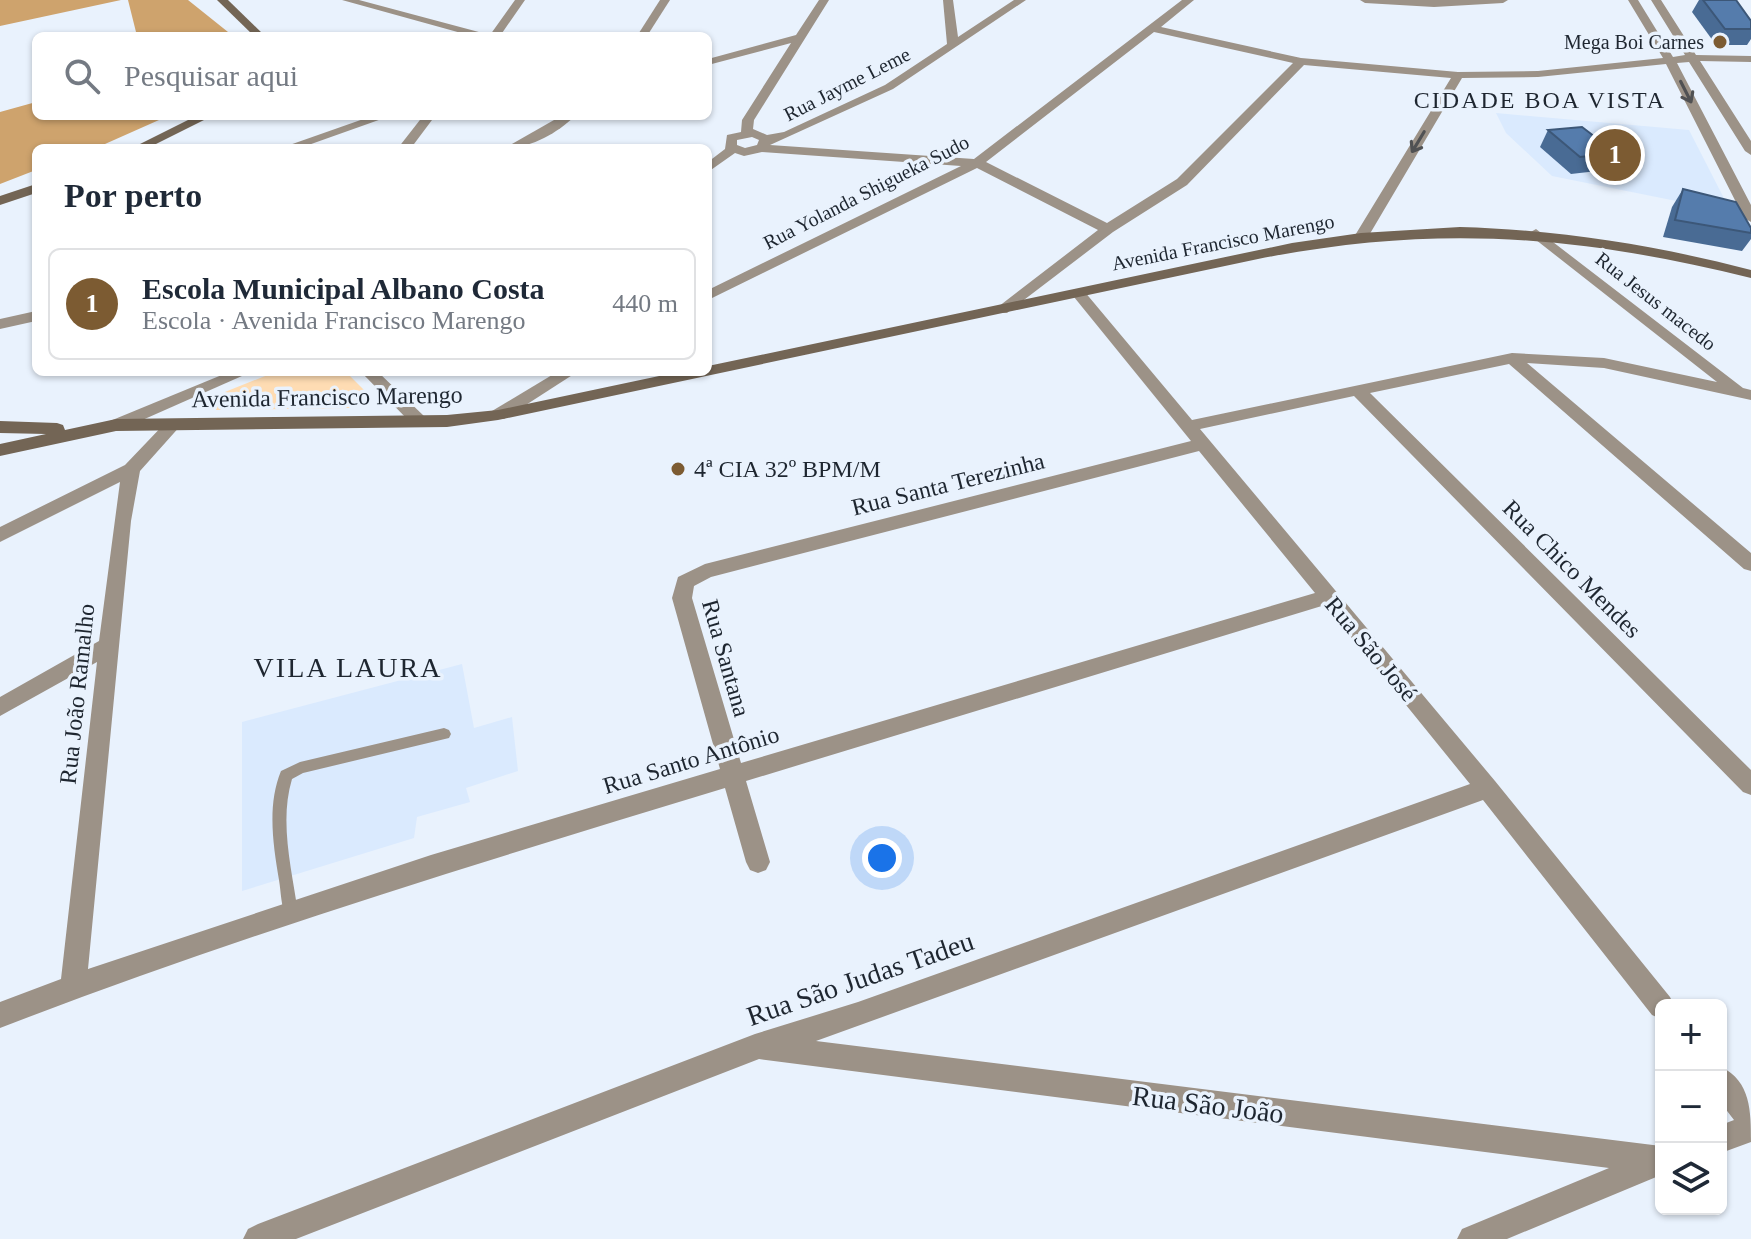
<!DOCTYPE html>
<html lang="pt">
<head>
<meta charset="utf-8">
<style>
  body { margin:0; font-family:Georgia,serif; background:#f6f6f7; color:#1f2937 }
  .controls { position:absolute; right:24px; bottom:24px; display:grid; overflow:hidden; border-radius:12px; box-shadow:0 2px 6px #0004 }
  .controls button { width:72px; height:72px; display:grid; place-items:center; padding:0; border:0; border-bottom:2px solid #e0e1e3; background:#fff; color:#1f2937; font:40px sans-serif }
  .you { position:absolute; left:882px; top:858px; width:28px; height:28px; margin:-20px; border:6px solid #fff; border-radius:50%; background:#1a73e8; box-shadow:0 0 0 12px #1a73e833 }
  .badge { display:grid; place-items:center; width:52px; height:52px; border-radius:50%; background:#7c5b32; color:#fff; font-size:26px; font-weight:700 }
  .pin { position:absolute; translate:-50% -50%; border:4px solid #fff; box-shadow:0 2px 8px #0006 }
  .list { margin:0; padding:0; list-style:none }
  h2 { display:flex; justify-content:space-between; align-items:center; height:104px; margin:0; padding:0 32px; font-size:34px }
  h2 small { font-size:26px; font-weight:400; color:#747a83 }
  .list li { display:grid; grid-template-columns:52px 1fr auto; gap:24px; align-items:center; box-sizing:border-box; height:112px; margin:0 16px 16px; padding:0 16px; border:2px solid #e0e1e3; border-radius:12px }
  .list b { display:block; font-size:30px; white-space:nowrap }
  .list p { margin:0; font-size:26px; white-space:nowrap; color:#747a83 }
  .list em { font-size:26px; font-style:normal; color:#747a83 }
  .icon { flex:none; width:44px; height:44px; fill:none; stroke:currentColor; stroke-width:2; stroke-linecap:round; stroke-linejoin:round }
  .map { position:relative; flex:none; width:1751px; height:1239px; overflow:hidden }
  .search { position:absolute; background:#fff; box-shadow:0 2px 6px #0004; left:32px; top:32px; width:680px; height:88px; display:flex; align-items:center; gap:20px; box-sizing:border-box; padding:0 28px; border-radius:12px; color:#747a83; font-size:30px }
  .panel { position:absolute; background:#fff; box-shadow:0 2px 6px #0004; left:32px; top:144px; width:680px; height:232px; border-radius:12px }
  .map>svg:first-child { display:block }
</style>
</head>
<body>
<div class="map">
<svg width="1751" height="1239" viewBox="0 0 1751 1239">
  <rect width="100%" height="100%" fill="#e9f2fd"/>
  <g fill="#daeafe">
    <polygon points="1496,113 1689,130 1731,212 1552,176 1506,133"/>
    <polygon points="462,664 474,728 512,717 518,771 466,788 470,802 417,817 414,838 242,891 242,722"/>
  </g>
  <polygon fill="#fedcb3" points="275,372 346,372 368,394 349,408 215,410 205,400"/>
  <g fill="#cea36d">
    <polygon points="0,0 121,0 0,26"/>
    <polygon points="128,0 188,0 233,36 137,36"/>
    <polygon points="36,102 36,116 168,116 96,148 36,148 36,170 0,184 0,112"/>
  </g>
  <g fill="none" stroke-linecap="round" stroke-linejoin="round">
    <path fill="#9c9287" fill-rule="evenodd" d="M 444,728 L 449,730 L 451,734 L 449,738 L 303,773 L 292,779 C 279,822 292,870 298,913 L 296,918 L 291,920 L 286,918 C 281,906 281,892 279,880 C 273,844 267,805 281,771 L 300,762 Z"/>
    <g fill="#9c9287" fill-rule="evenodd">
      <polygon points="342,0 359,0 490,35 515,0 525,0 500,36 472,36"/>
      <polygon points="660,0 670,0 647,36 637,36"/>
      <path d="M 819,0 L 829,0 L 754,120 L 753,129 L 767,135 L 784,132 L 885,85 L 947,44 L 943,0 L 953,0 L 958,37 L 1014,0 L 1026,0 L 893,89 L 770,145 L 974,159 L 1182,0 L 1194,0 L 1161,27 L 1301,58 L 1458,72 L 1538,71 L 1663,58 L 1628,0 L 1638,0 L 1673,57 L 1685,55 L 1651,0 L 1661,0 L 1696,55 L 1751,56 L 1751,62 L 1700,61 L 1751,141 L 1751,155 L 1745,151 L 1689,62 L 1677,63 L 1751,205 L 1751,222 L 1744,218 L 1666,64 L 1538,77 L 1462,78 L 1368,237 L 1356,240 L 1354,237 L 1451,78 L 1304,65 L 1187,185 L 1113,232 L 1007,313 L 997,313 L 994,310 L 1098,230 L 977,168 L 708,300 L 708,290 L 961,166 L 762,152 L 744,156 L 735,153 L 708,172 L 708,162 L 725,149 L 727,135 L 741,132 L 742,120 L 791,43 L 708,65 L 708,59 L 796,35 ZM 1154,32 L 1293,63 L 1177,179 L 1107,223 L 986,162 ZM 752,137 L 759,140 L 757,145 L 745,148 L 737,145 L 737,140 Z"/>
      <polygon points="1360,0 1508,0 1503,3 1434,7 1365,3"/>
      <polygon points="372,116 390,116 300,148 281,148"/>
      <polygon points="423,116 435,116 411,148 398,148"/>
      <path d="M 561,116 L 575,116 C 556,134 531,148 505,148 Z"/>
      <path d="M 1536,229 L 1743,388 L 1751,390 L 1751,400 L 1604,368 L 1527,363 L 1751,553 L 1751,571 L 1744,569 L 1509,364 L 1370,393 L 1751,770 L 1751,795 L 1743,792 L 1354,396 L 1200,429 L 1495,781 L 1670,997 L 1674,1005 L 1661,1005 L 1661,1019 L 1652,1015 L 1483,800 L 816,1041 L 1661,1146 L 1661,1175 L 1507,1239 L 1457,1239 L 1462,1229 L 1609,1168 L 759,1059 L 296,1239 L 243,1239 L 248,1229 L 258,1224 L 755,1034 L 858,1002 L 1470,784 L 1325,605 L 746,781 L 770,862 L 766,870 L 758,873 L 750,870 L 746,862 L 725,788 C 482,862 238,936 0,1028 L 0,1002 L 61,979 L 97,662 L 0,716 L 0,697 L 99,641 L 120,482 L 0,542 L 0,527 L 125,465 L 168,420 L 180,420 L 182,424 L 140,471 L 131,521 L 88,969 L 431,855 L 720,769 L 672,598 L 678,577 L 705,564 L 1191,441 L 1074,297 L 1074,291 L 1084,291 L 1192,420 L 1512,353 L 1604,358 L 1717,382 L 1531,236 L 1529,233 ZM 1199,451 L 1315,593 L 741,763 L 692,598 L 694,586 L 711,577 Z"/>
      <polygon points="36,311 36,321 0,329 0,319"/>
      <polygon points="229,372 251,372 122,429 110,429 108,425 110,421"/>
      <polygon points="361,372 378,372 425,417 427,421 425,425 413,425"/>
      <polygon points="557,372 577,372 504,419 492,419 490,415 492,411"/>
      <path d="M 1721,1067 C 1751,1081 1751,1112 1751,1142 L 1721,1153 L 1721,1125 L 1734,1120 L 1721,1103 Z"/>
    </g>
    <g fill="#736555" fill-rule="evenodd">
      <polygon points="217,0 228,0 265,36 254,36"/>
      <polygon points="196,116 212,116 148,148 132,148"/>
      <polygon points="36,184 36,193 0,205 0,196"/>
      <path d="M 1460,227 C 1560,230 1655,245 1751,270 L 1751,278 C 1577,235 1435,224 1258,259 L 498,420 L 447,427 L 116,431 L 0,456 L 0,444 L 46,434 L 0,433 L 0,421 L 57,423 L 63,425 L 65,430 L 116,419 L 447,415 L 498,410 L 678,372 L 708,372 L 708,366 L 1292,243 L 1361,233 Z"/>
    </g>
  </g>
  <g fill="#496b94">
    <polygon points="1699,0 1703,0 1751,21 1751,39 1747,45 1716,45 1692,12"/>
    <polygon points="1548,130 1616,153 1606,170 1571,174 1540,147"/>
    <polygon points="1683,189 1751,228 1751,239 1742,251 1663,237 1672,207"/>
  </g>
  <g fill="#557cac" stroke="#3c5778" stroke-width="2">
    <polygon points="1703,0 1736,0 1751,21 1751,29 1725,29"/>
    <polygon points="1582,127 1616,153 1580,157 1548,130"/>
    <polygon points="1683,189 1736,202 1751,228 1751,233 1675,220"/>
  </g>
  <defs><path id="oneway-shaft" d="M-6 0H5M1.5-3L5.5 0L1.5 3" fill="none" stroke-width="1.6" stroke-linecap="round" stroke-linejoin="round" transform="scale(2)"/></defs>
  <g stroke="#505153">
    <use href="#oneway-shaft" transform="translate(1686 92) rotate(63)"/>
    <use href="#oneway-shaft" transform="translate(1418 142) rotate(121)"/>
  </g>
  <g fill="#7c5b32" stroke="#e9f2fd" stroke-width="3">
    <circle cx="1720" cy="42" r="8"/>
    <circle cx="678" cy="469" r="8"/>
  </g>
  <g text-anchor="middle" stroke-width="7" stroke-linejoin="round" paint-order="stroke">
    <g font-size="20" fill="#1e2630" stroke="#e9f2fd" text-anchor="end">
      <text x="1704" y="49">Mega Boi Carnes</text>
    </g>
    <g font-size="20" fill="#1e2630" stroke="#e9f2fd">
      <text transform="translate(847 84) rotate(-27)" y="7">Rua Jayme Leme</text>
      <text transform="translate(866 192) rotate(-27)" y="7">Rua Yolanda Shigueka Sudo</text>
      <text transform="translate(1223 242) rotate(-11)" y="7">Avenida Francisco Marengo</text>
      <text transform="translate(1656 301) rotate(38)" y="7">Rua Jesus macedo</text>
    </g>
    <g font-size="24" letter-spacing="2" fill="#1e2630" stroke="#e9f2fd">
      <text x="1540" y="108">CIDADE BOA VISTA</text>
    </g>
    <g font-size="24" fill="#1e2630" stroke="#e9f2fd">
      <text transform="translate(327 397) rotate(-1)" y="8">Avenida Francisco Marengo</text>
      <text transform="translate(948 484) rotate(-14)" y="8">Rua Santa Terezinha</text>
      <text transform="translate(1572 569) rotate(45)" y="8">Rua Chico Mendes</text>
      <text transform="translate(1371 649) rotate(50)" y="8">Rua São José</text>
      <text transform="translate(726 658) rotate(74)" y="8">Rua Santana</text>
      <text transform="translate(77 694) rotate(-84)" y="8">Rua João Ramalho</text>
      <text transform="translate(691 760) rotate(-17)" y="8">Rua Santo Antônio</text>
    </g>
    <g font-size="24" fill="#1e2630" stroke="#e9f2fd" text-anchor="start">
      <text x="694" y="477">4ª CIA 32º BPM/M</text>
    </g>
    <g font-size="28" letter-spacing="2" fill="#1e2630" stroke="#e9f2fd">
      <text x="348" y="677">VILA LAURA</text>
    </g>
    <g font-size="28" fill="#1e2630" stroke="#e9f2fd">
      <text transform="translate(860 978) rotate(-19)" y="10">Rua São Judas Tadeu</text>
      <text transform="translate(1208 1104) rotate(7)" y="10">Rua São João</text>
    </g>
  </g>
</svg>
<div class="controls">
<button>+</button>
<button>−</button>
<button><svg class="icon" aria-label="layers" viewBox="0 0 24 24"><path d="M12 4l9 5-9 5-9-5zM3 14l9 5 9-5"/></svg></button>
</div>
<div class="you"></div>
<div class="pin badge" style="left:1615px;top:155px">1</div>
<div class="search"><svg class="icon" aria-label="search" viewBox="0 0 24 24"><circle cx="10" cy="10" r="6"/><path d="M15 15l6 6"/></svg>Pesquisar aqui</div>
<section class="panel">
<h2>Por perto<small></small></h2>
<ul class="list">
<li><span class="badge">1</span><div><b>Escola Municipal Albano Costa</b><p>Escola · Avenida Francisco Marengo</p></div><em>440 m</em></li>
</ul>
</section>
</div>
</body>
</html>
